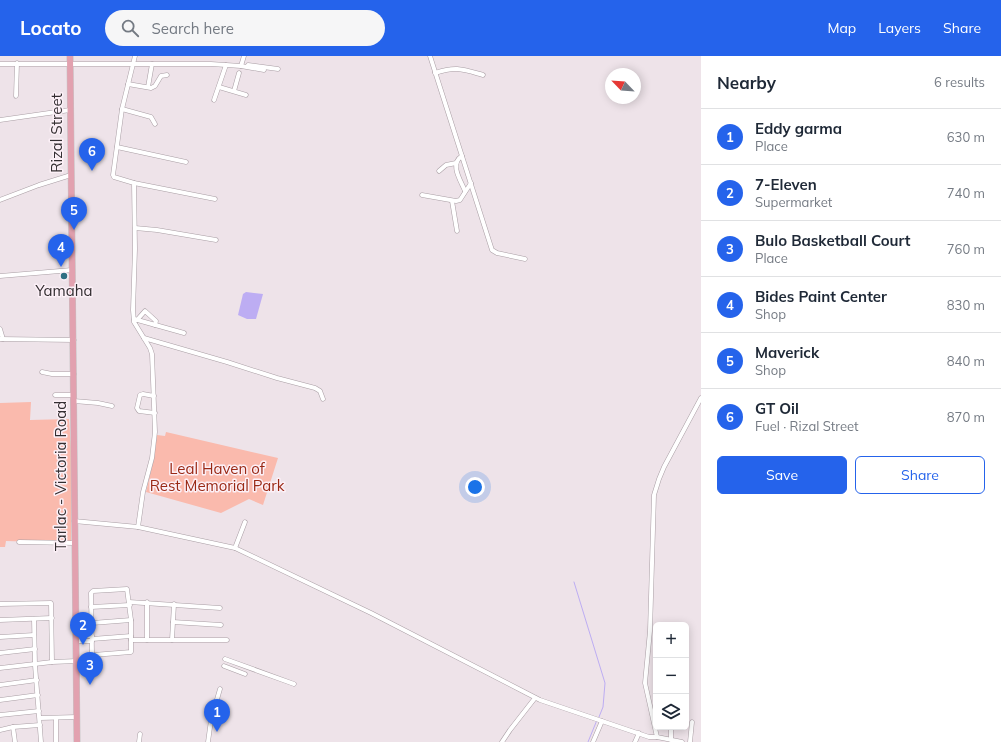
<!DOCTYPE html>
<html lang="en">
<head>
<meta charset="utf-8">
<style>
  body { margin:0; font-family:Mulish,sans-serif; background:#f6f6f7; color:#1f2937 }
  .controls { position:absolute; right:12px; bottom:12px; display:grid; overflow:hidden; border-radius:6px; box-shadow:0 2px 10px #0003 }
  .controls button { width:36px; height:36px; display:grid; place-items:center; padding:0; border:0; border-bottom:1px solid #e0e1e3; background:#fff; color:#1f2937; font:20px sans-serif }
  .compass { position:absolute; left:605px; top:12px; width:36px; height:36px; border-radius:50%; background:#fff; box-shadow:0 2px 10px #0003; rotate:295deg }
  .you { position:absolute; left:475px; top:431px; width:14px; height:14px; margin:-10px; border:3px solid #fff; border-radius:50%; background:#1a73e8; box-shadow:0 0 0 6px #1a73e833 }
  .badge { display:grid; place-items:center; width:26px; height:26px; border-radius:50%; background:#2563eb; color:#fff; font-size:13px; font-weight:700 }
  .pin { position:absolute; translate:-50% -33px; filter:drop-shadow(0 1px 2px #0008) }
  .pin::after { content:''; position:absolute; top:21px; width:14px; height:12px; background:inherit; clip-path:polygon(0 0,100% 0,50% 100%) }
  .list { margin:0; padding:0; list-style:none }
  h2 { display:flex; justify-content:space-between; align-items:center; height:52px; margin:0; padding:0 16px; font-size:17px }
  h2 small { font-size:13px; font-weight:400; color:#747a83 }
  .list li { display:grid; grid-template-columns:26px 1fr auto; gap:12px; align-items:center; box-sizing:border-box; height:56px; padding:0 16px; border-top:1px solid #e0e1e3 }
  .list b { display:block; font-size:15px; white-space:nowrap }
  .list p { margin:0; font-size:13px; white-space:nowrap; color:#747a83 }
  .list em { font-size:13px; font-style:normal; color:#747a83 }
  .actions { display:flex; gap:8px; padding:12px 16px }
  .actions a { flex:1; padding:9px 0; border:1px solid #2563eb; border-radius:6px; text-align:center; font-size:14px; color:#2563eb }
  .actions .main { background:#2563eb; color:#fff }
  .icon { flex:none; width:22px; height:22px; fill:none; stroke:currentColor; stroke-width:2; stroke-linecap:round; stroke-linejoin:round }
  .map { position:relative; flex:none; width:701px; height:686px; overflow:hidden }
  header { display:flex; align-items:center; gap:24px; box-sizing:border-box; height:56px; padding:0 20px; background:#2563eb; color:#fff }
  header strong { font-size:19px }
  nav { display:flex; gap:22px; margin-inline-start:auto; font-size:14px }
  .search { width:280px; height:36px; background:#f6f6f7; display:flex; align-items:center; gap:10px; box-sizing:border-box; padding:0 14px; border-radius:22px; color:#747a83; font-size:15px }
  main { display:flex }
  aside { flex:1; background:#fff }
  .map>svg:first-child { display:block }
</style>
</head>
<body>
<header>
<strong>Locato</strong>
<div class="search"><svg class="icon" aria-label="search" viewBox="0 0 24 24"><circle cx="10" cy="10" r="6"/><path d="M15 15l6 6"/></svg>Search here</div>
<nav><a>Map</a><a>Layers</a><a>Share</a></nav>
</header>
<main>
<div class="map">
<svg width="701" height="686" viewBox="0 0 701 686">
  <rect width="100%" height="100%" fill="#eee3e9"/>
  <g fill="#fabaad">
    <polygon points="31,346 30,364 69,363 71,391 71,487 6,485 5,491 0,491 0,347"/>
    <polygon points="166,376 278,402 263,449 249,443 221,457 146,436 154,402 157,379 165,380"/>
  </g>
  <polygon fill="#bdadf3" points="246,236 263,238 256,263 247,263 238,259 243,238"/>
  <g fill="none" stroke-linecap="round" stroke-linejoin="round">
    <g stroke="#bdadf3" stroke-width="1">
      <polyline points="574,526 605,627 603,651 599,661"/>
      <polyline points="588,686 597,664"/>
    </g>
    <defs>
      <g id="street">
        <polyline points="135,0 122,53 113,119 114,121 134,127 135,193 133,254 134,266 150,292 152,298 155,376 152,402 143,436 138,471"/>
        <polyline points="430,0 492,194 497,197 525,203"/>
        <polyline points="0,8 211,8 241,10 264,14"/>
        <polyline points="248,9 278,13"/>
        <polyline points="241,10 244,0"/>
        <path d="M 435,17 C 456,10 462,13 483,19"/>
        <polyline points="128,28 151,32 155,30 161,20 167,19"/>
        <polyline points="148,31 152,8"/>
        <polyline points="219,31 246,39"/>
        <polyline points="234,35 239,17"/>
        <polyline points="16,40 17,7"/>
        <polyline points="214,44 226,9"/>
        <polyline points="122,53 151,61 155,68"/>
        <polyline points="0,64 70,54"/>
        <polyline points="117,91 186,106"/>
        <path d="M 462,100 C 449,108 461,125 465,135"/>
        <polyline points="439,115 446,109 456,107"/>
        <polyline points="134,127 215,143"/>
        <polyline points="422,139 456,145 460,144 471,127"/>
        <polyline points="0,144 39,129 71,119"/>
        <polyline points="452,145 457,175"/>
        <polyline points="135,172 157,174 216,184"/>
        <polyline points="0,220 72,214"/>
        <polyline points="134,263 184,277"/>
        <polyline points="137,264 145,255 156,265 155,269"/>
        <polyline points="0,273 3,283"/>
        <polyline points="144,282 227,306 277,322 315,332 320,335 323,343"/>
        <polyline points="0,283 74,284"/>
        <polyline points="42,316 52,318 74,318"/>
        <polyline points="55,339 74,339"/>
        <polyline points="154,340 143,338 140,339 137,352 139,355 155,357"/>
        <polyline points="74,345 98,347 112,350"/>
        <polyline points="74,465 138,471 235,492 371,557 540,644 649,681 657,681 682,686"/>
        <polyline points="19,486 74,487"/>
        <polyline points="235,492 245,466"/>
        <polygon points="127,533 131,564 131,596 93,599 92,598 91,537 93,535"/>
        <polyline points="129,546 220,552"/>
        <polyline points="0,548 51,547 52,606"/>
        <polyline points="91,551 130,549"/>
        <polyline points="34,563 35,609 41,686"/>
        <polyline points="0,564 52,562"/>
        <polyline points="173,566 221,569"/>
        <polyline points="92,567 131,564"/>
        <polyline points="0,581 34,579"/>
        <polyline points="76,581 92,580"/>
        <polyline points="92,583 131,580"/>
        <polyline points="131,584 227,584"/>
        <polyline points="147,584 147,546"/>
        <polyline points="172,584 174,548"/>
        <polyline points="76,585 92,585"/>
        <polyline points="0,597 35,593"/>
        <polyline points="225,603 294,628"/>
        <polyline points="224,610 245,618"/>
        <polyline points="0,612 52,606 77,605"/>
        <polyline points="0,629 37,624"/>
        <polyline points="0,644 38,639"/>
        <polyline points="0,659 39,655"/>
        <polyline points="40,662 77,661"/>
        <polyline points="13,671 15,686"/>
        <polyline points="0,674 13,671 40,669"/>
        <polyline points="657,681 645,627 650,575 654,439 659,423 664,411 701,342"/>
        <polyline points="671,684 671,671"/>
        <polyline points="56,686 56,662"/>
        <polyline points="139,686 140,678"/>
        <polyline points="208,686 211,664 220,633"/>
        <polyline points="502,686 510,674 535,642"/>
        <polyline points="593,686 602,665"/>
        <polyline points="635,686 639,677"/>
        <polyline points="690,686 692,666"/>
      </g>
      <polyline id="primary" points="70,0 77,686"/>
    </defs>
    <use href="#street" stroke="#a99ea4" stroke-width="5"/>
    <use href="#primary" stroke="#c6c4c5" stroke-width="7"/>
    <use href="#street" stroke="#fff" stroke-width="4"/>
    <use href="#primary" stroke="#e2a1af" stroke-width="6"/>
  </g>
  <circle fill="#2e6f83" stroke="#fcf0f7" stroke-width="1.5" cx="64" cy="220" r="4"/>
  <g text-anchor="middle" stroke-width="3" stroke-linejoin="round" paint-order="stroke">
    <g font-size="15" fill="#332e31" stroke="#fcf0f7">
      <text transform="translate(57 77) rotate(-90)" y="5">Rizal Street</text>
      <text transform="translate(61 420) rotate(-90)" y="5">Tarlac - Victoria Road</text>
    </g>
    <g font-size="15" fill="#332e31" stroke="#fcf0f7">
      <text x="64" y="240">Yamaha</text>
    </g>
    <g font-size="15" fill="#9a2915" stroke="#fcf0f7">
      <text x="217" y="418">Leal Haven of<tspan x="217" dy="17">Rest Memorial Park</tspan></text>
    </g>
  </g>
</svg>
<div class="controls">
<button>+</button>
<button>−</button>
<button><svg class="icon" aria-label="layers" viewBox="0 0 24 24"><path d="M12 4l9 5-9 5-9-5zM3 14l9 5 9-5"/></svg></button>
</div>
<svg class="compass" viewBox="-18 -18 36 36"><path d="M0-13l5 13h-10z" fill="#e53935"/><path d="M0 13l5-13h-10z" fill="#747a83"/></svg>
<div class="you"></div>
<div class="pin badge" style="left:217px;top:676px">1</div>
<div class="pin badge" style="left:83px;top:589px">2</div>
<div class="pin badge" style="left:90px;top:629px">3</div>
<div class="pin badge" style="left:61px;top:211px">4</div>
<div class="pin badge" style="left:74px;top:174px">5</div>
<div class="pin badge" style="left:92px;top:115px">6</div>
</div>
<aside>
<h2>Nearby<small>6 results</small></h2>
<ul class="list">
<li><span class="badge">1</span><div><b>Eddy garma</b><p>Place</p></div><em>630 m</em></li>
<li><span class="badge">2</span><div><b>7-Eleven</b><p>Supermarket</p></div><em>740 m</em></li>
<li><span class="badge">3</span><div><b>Bulo Basketball Court</b><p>Place</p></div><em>760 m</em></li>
<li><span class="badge">4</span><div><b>Bides Paint Center</b><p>Shop</p></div><em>830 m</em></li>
<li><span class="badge">5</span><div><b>Maverick</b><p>Shop</p></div><em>840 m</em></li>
<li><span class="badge">6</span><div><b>GT Oil</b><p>Fuel · Rizal Street</p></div><em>870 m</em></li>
</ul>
<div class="actions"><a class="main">Save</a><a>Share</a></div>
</aside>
</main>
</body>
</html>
